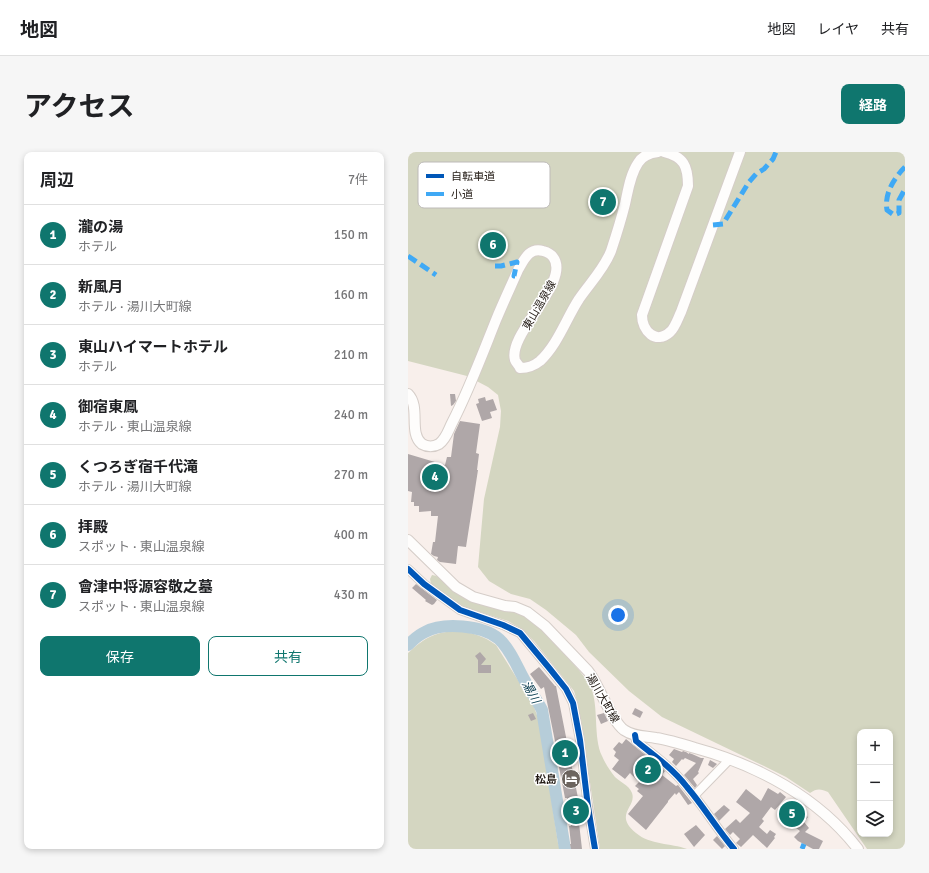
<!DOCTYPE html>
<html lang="ja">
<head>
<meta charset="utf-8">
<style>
  body { margin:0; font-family:Signika,"Noto Sans JP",sans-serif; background:#f6f6f6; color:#202124 }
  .controls { position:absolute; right:12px; bottom:12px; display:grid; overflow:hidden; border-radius:8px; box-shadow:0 2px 6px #0003 }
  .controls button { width:36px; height:36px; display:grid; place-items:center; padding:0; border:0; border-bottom:1px solid #e0e0e0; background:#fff; color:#202124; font:20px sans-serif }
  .you { position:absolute; left:210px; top:463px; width:14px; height:14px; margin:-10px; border:3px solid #fff; border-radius:50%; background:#1a73e8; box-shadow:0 0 0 6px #1a73e833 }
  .badge { display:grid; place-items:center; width:26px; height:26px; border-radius:50%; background:#0f766e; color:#fff; font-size:13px; font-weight:700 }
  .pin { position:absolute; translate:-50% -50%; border:2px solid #fff; box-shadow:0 1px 4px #0006 }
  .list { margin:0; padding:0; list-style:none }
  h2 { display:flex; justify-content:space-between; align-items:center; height:52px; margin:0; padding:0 16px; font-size:17px }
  h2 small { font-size:13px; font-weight:400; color:#757577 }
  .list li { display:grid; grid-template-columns:26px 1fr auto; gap:12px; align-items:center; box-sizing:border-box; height:60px; padding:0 16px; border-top:1px solid #e0e0e0 }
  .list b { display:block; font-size:15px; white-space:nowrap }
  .list p { margin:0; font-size:13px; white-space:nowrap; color:#757577 }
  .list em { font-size:13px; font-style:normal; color:#757577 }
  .actions { display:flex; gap:8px; padding:12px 16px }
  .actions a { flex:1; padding:9px 0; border:1px solid #0f766e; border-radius:8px; text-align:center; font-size:14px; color:#0f766e }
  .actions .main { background:#0f766e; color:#fff }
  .icon { flex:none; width:22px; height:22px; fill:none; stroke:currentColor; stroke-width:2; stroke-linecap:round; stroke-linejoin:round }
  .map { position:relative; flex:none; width:497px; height:697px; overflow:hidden; border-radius:8px }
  header { display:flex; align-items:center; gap:24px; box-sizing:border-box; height:56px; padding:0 20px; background:#fff; border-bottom:1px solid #e0e0e0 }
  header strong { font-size:19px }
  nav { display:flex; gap:22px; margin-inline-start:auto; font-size:14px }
  .intro { display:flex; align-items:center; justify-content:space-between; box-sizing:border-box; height:96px; padding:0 24px }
  h1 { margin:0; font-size:28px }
  .button { padding:10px 18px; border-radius:8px; background:#0f766e; color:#fff; font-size:14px; font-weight:700 }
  main { display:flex; gap:24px; padding:0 24px }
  aside { flex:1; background:#fff; border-radius:8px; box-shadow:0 2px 6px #0003 }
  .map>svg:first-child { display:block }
</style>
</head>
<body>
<header>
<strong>地図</strong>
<nav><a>地図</a><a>レイヤ</a><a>共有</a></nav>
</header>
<div class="intro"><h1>アクセス</h1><a class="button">経路</a></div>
<main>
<aside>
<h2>周辺<small>7件</small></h2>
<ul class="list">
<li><span class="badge">1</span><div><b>瀧の湯</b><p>ホテル</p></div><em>150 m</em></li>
<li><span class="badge">2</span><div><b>新風月</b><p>ホテル · 湯川大町線</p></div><em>160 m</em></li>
<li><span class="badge">3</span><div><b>東山ハイマートホテル</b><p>ホテル</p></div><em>210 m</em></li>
<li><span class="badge">4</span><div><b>御宿東鳳</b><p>ホテル · 東山温泉線</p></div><em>240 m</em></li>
<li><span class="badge">5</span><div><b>くつろぎ宿千代滝</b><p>ホテル · 湯川大町線</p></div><em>270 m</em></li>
<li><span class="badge">6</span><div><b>拝殿</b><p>スポット · 東山温泉線</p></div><em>400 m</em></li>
<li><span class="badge">7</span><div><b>會津中将源容敬之墓</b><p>スポット · 東山温泉線</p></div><em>430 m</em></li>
</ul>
<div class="actions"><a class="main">保存</a><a>共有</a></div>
</aside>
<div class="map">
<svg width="497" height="697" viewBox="0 0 497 697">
  <rect width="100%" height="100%" fill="#f8efeb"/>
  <g fill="#d4d6c1" fill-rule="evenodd">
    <path d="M 0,0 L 497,0 L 497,697 L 459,697 L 420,640 C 413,637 409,636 402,641 L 378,625 L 360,616 L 254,565 L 221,539 L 181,500 L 168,483 L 138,458 L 122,447 L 103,442 L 81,429 L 70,415 L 76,347 L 92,275 L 93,259 L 90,243 L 80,235 L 59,224 L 0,209 ZM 452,580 L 482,580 L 482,682 L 452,682 Z"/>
    <path d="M 24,423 C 34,424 39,433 47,438 C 52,441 58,442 64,444 C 85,452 110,457 128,470 C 136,476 149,494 156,502 C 165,511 178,525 183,536 C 191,554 185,586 194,604 C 197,611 202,619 207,625 C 212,630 221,633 224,641 C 229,655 205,662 228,681 C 242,693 263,691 279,697 L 192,697 L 174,577 L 169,549 L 166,539 L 126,489 L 112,476 L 100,469 L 52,454 L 23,432 L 22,427 Z"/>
    <path d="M 51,479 C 65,481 76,484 88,493 L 125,552 L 130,566 L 133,580 L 150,691 L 152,697 L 0,697 L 0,501 C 18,485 26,480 51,479 Z"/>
  </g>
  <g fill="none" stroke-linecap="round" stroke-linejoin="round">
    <path stroke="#b6cdd9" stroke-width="12" d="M 0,493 C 5,488 10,483 17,480 C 35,470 75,473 91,487 C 103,498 109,515 117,529 C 122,539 129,548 134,558 L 157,697"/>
  </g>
  <g fill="#afa7a8">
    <rect x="78" y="91" width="14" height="5"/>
    <polygon points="42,242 47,242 48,249 45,253 43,254"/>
    <polygon points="77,245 78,249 85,247 89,258 82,260 84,266 74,269 68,252 71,251 70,247"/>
    <polygon points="52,269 72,272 68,301 71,302 69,318 70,318 58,395 50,394 48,412 32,410 29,408 30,405 26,404 23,402 25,390 27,390 30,364 23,364 23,359 11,360 11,354 6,354 6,350 3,350 4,340 0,339 0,302 37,313 39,305 43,305 46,282"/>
    <polygon points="8,432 29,448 26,452 24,453 17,449 18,448 4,436"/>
    <polygon points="72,500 78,507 73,513 83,513 83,521 70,521 70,508 67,504"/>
    <polygon points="131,515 147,534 148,534 170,646 174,671 171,671 174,697 163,697 162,692 163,692 161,674 163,674 159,646 157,646 150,610 151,609 136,535 133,537 122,522"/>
    <polygon points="227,556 235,560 232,566 224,562"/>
    <polygon points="125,561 128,567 123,569 120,563"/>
    <polygon points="196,561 200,569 193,572 189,563"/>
    <polygon points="218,587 257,619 254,623 268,634 270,633 284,651 280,653 271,640 268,643 267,641 260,649 260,650 238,678 220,662 235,644 229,639 231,637 227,634 231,630 222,621 217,627 204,617 211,608 206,604 208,600 205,597 211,590 214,592"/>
    <polygon points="266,597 274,600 275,599 278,600 281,602 281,601 284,602 293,606 296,606 290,620 291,621 285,627 289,633 287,636 276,623 288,611 277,606 275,608 274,607 268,614 264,610 266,607 261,603"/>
    <polygon points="302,608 309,612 305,616 300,613"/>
    <polygon points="360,636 370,642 372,640 378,645 367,658 363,655 354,667 356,669 351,675 359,682 362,678 368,682 366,685 367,686 359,696 345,683 333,695 328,691 332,687 325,680 322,683 317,677 328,667 332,671 342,661 328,650 338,637 353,649"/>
    <polygon points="384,649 392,655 391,656 397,660 396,662 400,665 396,670 401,676 397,680 415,689 411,697 405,697 390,689 386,685 392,679 379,669 381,668 373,663"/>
    <polygon points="316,653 322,658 311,669 306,662"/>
    <polygon points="288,673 297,683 286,695 276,682"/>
    <polygon points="309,684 317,694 314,697 305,688"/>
  </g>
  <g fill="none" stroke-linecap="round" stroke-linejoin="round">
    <defs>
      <g id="minor">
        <polyline points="0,417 16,432 52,458 95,473 112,481 142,517 158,537 165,551 172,588 180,655 187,697"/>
        <path d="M 227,583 L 228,589 C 246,603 265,617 279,635 C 296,655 309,677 326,697"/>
        <polyline points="286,644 321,608"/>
      </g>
      <g id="major">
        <path d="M 256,0 C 276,5 280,14 280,34 L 234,163 C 234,179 248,193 262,180 C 267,176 270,166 273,160 L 332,0"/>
        <path d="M 0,242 C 13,255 0,281 14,292 C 19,295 26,295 31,292 C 38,287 40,279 44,271 C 61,238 74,203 88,168 C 95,151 103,134 110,118 C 116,108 121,95 135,99 C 139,100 143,102 145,105 C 164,129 99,182 107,208 C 108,211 111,213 112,216 C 120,216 126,214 132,209 C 150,192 158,167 171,147 C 182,131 196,117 203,99 C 208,84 213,68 217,52 C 220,39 222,23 230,11 C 234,4 242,1 250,0"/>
        <path d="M 0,388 L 48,435 L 65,445 L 97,454 L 107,455 L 119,460 L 137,474 L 180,519 C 191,533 204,570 216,578 C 226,585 237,584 248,586 C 261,588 274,592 287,596 C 349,613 410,645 450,697"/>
      </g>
    </defs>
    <use href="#minor" stroke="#d5cdc8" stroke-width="10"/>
    <use href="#major" stroke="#d5cdc8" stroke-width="12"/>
    <use href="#minor" stroke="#fefdfc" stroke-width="8"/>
    <use href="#major" stroke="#fefdfc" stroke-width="10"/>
    <g stroke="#3fa9f5" stroke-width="5" stroke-dasharray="10 5" stroke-linecap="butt">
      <path d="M 497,15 C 486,26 476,42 479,58 L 486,63 L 491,61 L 491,48 L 497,37"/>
      <polyline points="305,73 315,72 341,30 348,22 356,17 365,7 368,0"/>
      <polyline points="0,104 28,123"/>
      <polyline points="87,114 93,114 109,110 106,124 107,124"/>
      <polyline points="394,697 396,692"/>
    </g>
    <defs>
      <g id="cycleway">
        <polyline points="0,417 16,432 52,458 95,473 112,481 142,517 158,537 165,551 172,588 180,655 187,697"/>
        <path d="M 227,583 L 228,589 C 246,603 265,617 279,635 C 296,655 309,677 326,697"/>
      </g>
    </defs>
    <use href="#cycleway" stroke="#fff" stroke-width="8"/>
    <use href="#cycleway" stroke="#0057b8" stroke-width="6"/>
  </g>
  <defs>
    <symbol id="hotel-disc" viewBox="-11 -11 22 22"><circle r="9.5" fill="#6d655f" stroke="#fff"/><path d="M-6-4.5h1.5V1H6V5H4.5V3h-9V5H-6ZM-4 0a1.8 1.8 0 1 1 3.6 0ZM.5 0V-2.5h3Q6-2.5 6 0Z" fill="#fff"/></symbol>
  </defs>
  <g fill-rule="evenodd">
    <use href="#hotel-disc" x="152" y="616" width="22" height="22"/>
  </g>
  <g text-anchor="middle" stroke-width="3" stroke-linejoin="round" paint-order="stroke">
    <g font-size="11" fill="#221a14" stroke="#fff">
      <text transform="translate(131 153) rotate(-60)" y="4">東山温泉線</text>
      <text transform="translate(195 546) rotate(60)" y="4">湯川大町線</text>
    </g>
    <g font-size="11" font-weight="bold" fill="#221a14" stroke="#fff" text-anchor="end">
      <text x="149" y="631">松島</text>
    </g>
    <g font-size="12" font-style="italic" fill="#00364a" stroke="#fff">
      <text transform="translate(123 540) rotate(61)" y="4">湯川</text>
    </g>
  </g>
  <rect x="10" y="10" width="132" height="46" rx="6" fill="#fff" stroke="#bdbab8" stroke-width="1"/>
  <rect x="18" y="22" width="18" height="4" fill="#0057b8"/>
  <rect x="18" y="40" width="18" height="4" fill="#3fa9f5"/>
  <g font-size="11" fill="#221a14">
    <text x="43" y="28">自転車道</text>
    <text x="43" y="46">小道</text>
  </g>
</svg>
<div class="controls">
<button>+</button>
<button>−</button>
<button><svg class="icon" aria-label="layers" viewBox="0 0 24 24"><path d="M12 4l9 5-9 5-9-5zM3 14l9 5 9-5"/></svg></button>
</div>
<div class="you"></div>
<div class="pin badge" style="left:157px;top:601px">1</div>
<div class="pin badge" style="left:240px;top:618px">2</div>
<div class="pin badge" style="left:168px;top:659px">3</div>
<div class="pin badge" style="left:27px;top:325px">4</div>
<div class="pin badge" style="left:384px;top:662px">5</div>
<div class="pin badge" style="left:85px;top:93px">6</div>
<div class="pin badge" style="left:195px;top:50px">7</div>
</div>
</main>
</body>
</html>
